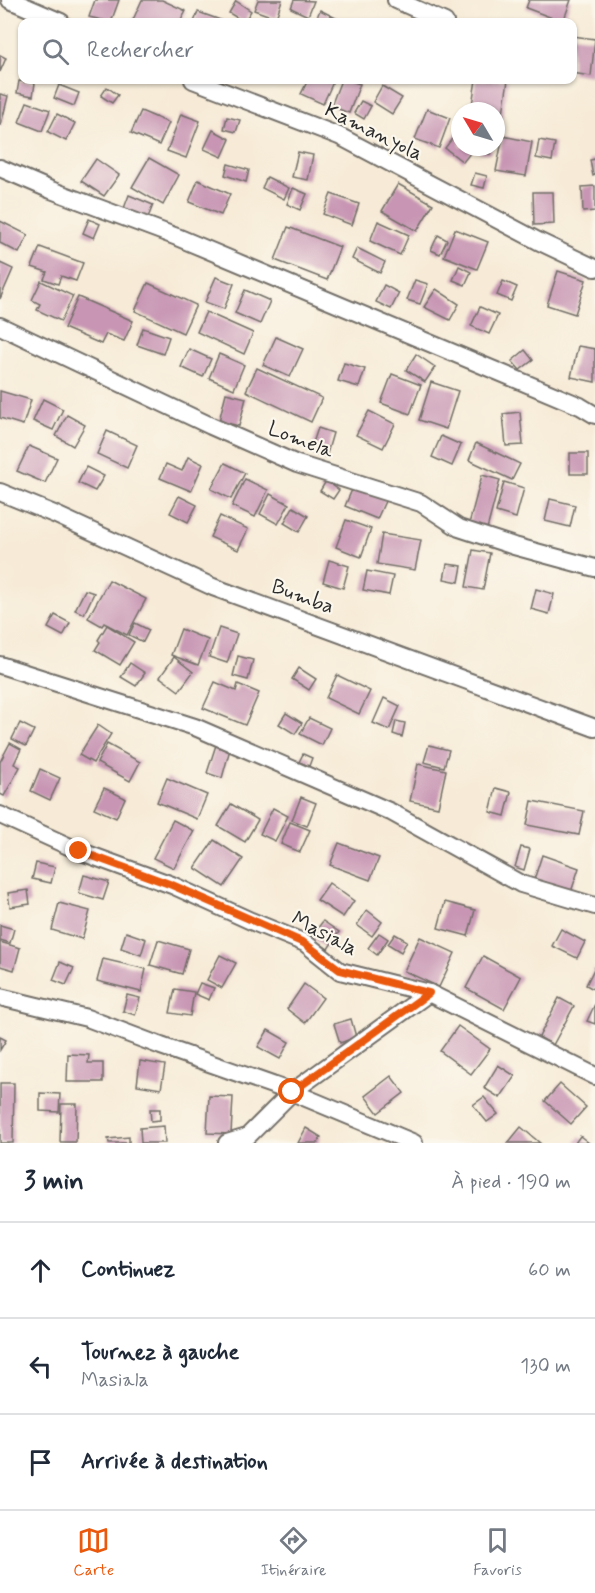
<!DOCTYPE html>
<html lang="fr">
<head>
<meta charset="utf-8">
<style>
  body { margin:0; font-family:Mynerve,sans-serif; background:#f2f2f3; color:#1f2937 }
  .compass { position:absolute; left:451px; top:102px; width:54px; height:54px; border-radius:50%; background:#fff; box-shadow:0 2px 4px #0004; rotate:308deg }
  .stop { position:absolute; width:18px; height:18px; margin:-14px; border:4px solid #ea580c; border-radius:50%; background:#fff }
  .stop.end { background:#ea580c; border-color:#fff; box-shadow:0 2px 6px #0008 }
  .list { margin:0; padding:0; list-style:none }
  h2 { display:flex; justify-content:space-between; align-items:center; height:78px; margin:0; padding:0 24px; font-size:26px }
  h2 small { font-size:20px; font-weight:400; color:#747a83 }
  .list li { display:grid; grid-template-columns:39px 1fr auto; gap:18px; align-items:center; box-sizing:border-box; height:96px; padding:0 24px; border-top:2px solid #e0e1e3 }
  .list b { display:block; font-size:22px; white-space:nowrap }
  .list p { margin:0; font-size:20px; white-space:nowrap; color:#747a83 }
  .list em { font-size:20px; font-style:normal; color:#747a83 }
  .icon { flex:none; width:33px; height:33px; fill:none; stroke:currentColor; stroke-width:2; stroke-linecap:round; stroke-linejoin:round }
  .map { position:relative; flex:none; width:595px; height:1143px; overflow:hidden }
  .search { position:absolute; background:#fff; box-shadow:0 2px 4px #0004; left:18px; right:18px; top:18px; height:66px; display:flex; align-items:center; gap:15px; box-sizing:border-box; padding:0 21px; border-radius:12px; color:#747a83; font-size:22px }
  .sheet { height:366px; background:#fff }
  nav { display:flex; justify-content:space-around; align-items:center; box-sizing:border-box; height:84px; border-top:2px solid #e0e1e3; background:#fff; font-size:16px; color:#747a83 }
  nav a { display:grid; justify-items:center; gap:3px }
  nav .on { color:#ea580c }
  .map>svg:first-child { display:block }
</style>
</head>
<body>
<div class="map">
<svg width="595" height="1143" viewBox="0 0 595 1143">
  <rect width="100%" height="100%" fill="#fbf7ec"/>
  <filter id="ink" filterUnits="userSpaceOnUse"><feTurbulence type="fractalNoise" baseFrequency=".0167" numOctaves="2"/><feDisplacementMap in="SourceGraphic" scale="12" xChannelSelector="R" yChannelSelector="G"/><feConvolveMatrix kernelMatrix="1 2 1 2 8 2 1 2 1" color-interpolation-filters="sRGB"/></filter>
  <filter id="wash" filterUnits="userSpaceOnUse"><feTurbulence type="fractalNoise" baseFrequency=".008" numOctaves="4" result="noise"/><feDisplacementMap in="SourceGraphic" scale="24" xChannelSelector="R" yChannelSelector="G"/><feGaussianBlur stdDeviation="1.35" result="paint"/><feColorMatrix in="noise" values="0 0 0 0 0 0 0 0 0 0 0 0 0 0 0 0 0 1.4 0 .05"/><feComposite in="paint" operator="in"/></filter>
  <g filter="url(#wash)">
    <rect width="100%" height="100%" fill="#f7ebd7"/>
    <g id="blocks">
      <g fill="#c896b4">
        <polygon points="95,0 119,0 111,22 89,17"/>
        <polygon points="142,0 162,0 186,11 180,22 162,22 157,20 156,22 132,22"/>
        <polygon points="258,0 282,0 276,18 254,10"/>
        <polygon points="294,0 314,1 308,16 291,8"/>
        <polygon points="529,0 571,0 563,22 526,8"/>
        <polygon points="236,1 251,11 244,22 229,13"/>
        <polygon points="320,10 340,20 339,22 315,22"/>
        <polygon points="198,12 226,22 194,22"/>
        <polygon points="572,36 595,39 591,76 572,73"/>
        <polygon points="0,55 6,58 0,72"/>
        <polygon points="308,80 328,80 333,82 323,104 301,94"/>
        <polygon points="341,80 348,80 360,84 349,113 331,106"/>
        <polygon points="476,80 508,80 502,120 496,119 496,111 471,111"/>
        <polygon points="19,81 35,83 33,96 17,93"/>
        <polygon points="59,85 79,93 74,106 54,98"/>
        <polygon points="382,86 402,98 392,114 373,102"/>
        <polygon points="107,87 118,95 112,103 101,96"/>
        <polygon points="0,94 8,96 1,125 0,125"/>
        <polygon points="361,101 371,106 364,119 354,113"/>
        <polygon points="27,102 50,110 42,131 19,122"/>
        <polygon points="427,109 450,118 439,148 415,139"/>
        <polygon points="141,111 169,123 159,145 131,133"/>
        <polygon points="57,114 75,123 66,141 48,132"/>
        <polygon points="181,114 200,121 186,158 167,151"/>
        <polygon points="227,117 240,120 236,132 224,129"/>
        <polygon points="213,130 230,139 222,157 204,149"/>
        <polygon points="457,132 460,134 460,147 475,147 463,162 445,148"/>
        <polygon points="503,136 532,142 526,176 496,171"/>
        <polygon points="539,140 555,143 552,161 536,158"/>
        <polygon points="479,147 491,147 490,154 478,152"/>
        <polygon points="298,152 313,155 308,180 292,177"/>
        <polygon points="149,158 179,175 163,205 132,187"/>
        <polygon points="96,159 119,175 104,196 81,181"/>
        <polygon points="595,159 595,175 593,176 590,160"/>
        <polygon points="228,164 249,170 246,182 225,175"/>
        <polygon points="475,173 487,176 484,188 471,185"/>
        <polygon points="267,177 289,188 284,199 262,188"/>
        <polygon points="198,180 230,194 221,215 189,202"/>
        <polygon points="398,184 433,204 417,231 382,211"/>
        <polygon points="595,186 595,211 583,212 582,187"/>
        <polygon points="293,188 307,194 300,210 287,204"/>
        <polygon points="533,192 553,192 554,224 534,225"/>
        <polygon points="331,194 359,204 352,225 323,214"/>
        <polygon points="129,195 153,205 147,220 123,211"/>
        <polygon points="89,219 100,224 94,238 83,233"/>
        <polygon points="0,221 28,235 19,253 0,243"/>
        <polygon points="378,221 409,235 400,255 370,241"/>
        <polygon points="288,227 340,247 327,280 275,260"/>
        <polygon points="455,229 488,242 477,269 444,256"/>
        <polygon points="438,235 447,240 440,254 431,250"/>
        <polygon points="40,247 83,263 76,281 61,276 58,284 44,279 47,272 32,267"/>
        <polygon points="357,248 385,262 380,273 352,259"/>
        <polygon points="0,263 13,269 0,299"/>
        <polygon points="459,266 471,272 465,285 453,280"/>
        <polygon points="558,271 586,280 575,314 547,305"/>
        <polygon points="216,277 234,284 224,309 205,302"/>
        <polygon points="415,280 428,284 420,304 407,300"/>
        <polygon points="41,281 73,296 61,321 37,310 40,304 32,300"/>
        <polygon points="503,281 517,287 511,301 497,295"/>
        <polygon points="148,283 196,305 183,333 135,311"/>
        <polygon points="384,285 399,293 391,309 376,302"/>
        <polygon points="436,289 459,304 450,320 424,307"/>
        <polygon points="245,290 270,301 260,324 235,313"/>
        <polygon points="78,297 133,321 124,341 106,334 101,344 64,328"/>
        <polygon points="480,307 498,315 489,334 471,326"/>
        <polygon points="206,312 253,333 244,354 197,332"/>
        <polygon points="143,328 169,337 163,354 137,345"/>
        <polygon points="276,337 303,349 290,377 263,365"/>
        <polygon points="578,346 595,349 595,382 571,377"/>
        <polygon points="189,349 211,359 203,377 181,367"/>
        <polygon points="525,350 533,360 520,370 512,361"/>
        <polygon points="219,354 244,365 234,389 209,378"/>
        <polygon points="416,354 435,367 425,382 406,370"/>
        <polygon points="344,363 365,369 359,387 338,381"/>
        <polygon points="257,368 322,398 311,422 246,391"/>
        <polygon points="392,374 421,385 410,414 381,403"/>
        <polygon points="431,382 458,391 446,429 419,420"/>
        <polygon points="0,391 31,400 23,425 0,418"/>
        <polygon points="226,393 246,398 239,426 219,421"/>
        <polygon points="43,399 63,409 53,430 33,421"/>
        <polygon points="369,411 395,424 383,448 356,435"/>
        <polygon points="520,412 523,445 506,446 503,414"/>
        <polygon points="67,415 85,425 73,446 56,436"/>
        <polygon points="318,428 333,433 326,457 310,452"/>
        <polygon points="107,431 137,445 127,468 97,454"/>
        <polygon points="441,436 461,445 452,466 432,457"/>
        <polygon points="476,443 520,464 512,480 469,460"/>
        <polygon points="29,446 57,458 45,483 17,471"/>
        <rect x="570" y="453" width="18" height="21"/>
        <polygon points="188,457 203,464 191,491 160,478 166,464 182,471"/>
        <polygon points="225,463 245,473 231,499 211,489"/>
        <polygon points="86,467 104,476 95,491 78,483"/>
        <polygon points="482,475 500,480 487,529 469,524"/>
        <polygon points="245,479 268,490 255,517 232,506"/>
        <polygon points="326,481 339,490 333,499 320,491"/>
        <polygon points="504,482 524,488 516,518 496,512"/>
        <polygon points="354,485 386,499 377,519 345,506"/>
        <polygon points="270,494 289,504 278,524 260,514"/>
        <polygon points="179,496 197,505 188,522 170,513"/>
        <polygon points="550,499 575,505 570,527 545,521"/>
        <polygon points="293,507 308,516 299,532 284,523"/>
        <polygon points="220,516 248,529 238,550 210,537"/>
        <polygon points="346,520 371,529 361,557 336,547"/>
        <polygon points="382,534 421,540 415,570 377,564"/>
        <polygon points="473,550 490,553 483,590 466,587"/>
        <polygon points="329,560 349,566 343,588 323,582"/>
        <polygon points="447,564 462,566 459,582 444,579"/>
        <polygon points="367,571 393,576 389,595 363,590"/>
        <polygon points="109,580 146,599 127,635 104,623 102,626 88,618"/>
        <polygon points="536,589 554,594 549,614 531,609"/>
        <polygon points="85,590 94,593 84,614 75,610"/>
        <polygon points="55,615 70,623 63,636 48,628"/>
        <polygon points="135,623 149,630 143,642 129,635"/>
        <polygon points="107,625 134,642 120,665 95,650 100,642 98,640"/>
        <polygon points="219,628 237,634 227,663 209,657"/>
        <polygon points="181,629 208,640 198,665 171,655"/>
        <polygon points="238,656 253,660 248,680 233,676"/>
        <polygon points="174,657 193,672 179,691 160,677"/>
        <polygon points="130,663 145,673 136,686 121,677"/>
        <polygon points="299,668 316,679 309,690 292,679"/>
        <polygon points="337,675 370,691 359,714 326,698"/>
        <polygon points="215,682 236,691 238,684 259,693 245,725 203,708"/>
        <polygon points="384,698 400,706 389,730 373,723"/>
        <polygon points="286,713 302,723 295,734 279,724"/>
        <polygon points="309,718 330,728 322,745 300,734"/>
        <polygon points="396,721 405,723 402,737 393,734"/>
        <polygon points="20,723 34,730 26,746 12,739"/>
        <polygon points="98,725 111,734 93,763 79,755"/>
        <polygon points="10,743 21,749 14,764 20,767 4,796 0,794 0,762"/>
        <polygon points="107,744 140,762 130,781 97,763"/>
        <polygon points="216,745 230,749 222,778 207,773"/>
        <polygon points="429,745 449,750 444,767 424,762"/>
        <polygon points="303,754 312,758 309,766 299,762"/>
        <polygon points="418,764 446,770 438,807 410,801"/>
        <polygon points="40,769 60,778 50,800 31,791"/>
        <polygon points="167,778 207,795 197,819 157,802"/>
        <polygon points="104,788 125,798 116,818 94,808"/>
        <polygon points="496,788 511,792 505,816 490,812"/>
        <polygon points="301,797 316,803 307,826 292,820"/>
        <polygon points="532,801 584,811 579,835 527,825"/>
        <polygon points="231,804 258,820 245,842 218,826"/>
        <polygon points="273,808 288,816 275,841 260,834"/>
        <polygon points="173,820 194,831 174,868 153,858"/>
        <polygon points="290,822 310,830 300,852 281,844"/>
        <polygon points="214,840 243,859 224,887 195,868"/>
        <polygon points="339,843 379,858 370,880 330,865"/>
        <polygon points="521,847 530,849 524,870 515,867"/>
        <polygon points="542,855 579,868 570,895 533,883"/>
        <polygon points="36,863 55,867 51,883 32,879"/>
        <polygon points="84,875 109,882 103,900 79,893"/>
        <polygon points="329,883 354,901 343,917 317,900"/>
        <polygon points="28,890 30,904 10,907 8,893"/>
        <polygon points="445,902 475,910 468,936 438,928"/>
        <polygon points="59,903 90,911 82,939 52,930"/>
        <polygon points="367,910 382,922 372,936 357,925"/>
        <polygon points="323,921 339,932 328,949 311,937"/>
        <polygon points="0,925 14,929 10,943 0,940"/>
        <polygon points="561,929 585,942 577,958 552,946"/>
        <polygon points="126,932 146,939 141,955 121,948"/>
        <polygon points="379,933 388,939 377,955 368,948"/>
        <polygon points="395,934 407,941 401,952 388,944"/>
        <polygon points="420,937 455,953 439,987 404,971"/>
        <polygon points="158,940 189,949 182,974 150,965"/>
        <polygon points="0,942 20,948 14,970 0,966"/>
        <polygon points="220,955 236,963 222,988 207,980"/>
        <polygon points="483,956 521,977 504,1009 466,988"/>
        <polygon points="103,959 146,969 141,992 97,981"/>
        <polygon points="60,962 74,968 66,985 53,980"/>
        <polygon points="595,967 595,990 586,985"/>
        <polygon points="200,983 214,988 209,1000 195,994"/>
        <polygon points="304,984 323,998 305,1023 287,1009"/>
        <polygon points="175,989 194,992 190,1016 170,1013"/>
        <polygon points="127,995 140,998 135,1015 123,1011"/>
        <polygon points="559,998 574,1006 553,1045 539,1037"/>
        <polygon points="595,1004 595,1024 587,1021"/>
        <polygon points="351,1019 356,1037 340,1043 334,1024"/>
        <polygon points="458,1026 490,1049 471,1074 440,1051"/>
        <polygon points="268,1030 289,1042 280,1059 258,1047"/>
        <polygon points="0,1037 6,1040 0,1050"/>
        <polygon points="68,1054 89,1055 88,1063 103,1063 103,1082 67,1082"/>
        <polygon points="140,1061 165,1065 161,1089 137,1085"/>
        <polygon points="498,1065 515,1076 500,1098 484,1088"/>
        <polygon points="391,1076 404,1093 378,1113 365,1096"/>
        <polygon points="0,1083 14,1083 13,1143 0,1143"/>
        <polygon points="560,1084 586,1107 571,1124 545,1101"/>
        <polygon points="40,1093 60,1094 59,1112 40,1111"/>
        <polygon points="209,1096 233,1097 231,1134 207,1133"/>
        <polygon points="484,1097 498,1114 487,1122 473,1105"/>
        <polygon points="61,1104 77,1104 76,1142 60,1142"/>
        <polygon points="150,1109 160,1109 160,1120 151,1121"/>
        <polygon points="164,1126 165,1143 141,1143 140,1128"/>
        <polygon points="521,1127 540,1143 508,1143"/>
        <polygon points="306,1128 321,1137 318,1143 298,1143"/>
        <polygon points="580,1136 589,1143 575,1143"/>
        <polygon points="129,1137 129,1143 109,1143 108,1139"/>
      </g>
    </g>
  </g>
  <g filter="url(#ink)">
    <use href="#blocks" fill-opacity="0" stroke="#726e67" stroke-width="1.5"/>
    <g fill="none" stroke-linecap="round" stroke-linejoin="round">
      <defs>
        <g id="street">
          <polyline points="10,0 61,22"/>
          <polyline points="396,0 445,22"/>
          <polyline points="193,80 339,136 538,241 595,268"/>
          <polyline points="0,168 51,190 177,237 580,406 595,415"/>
          <polyline points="0,326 211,426 297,464 421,503 459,528 514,546 595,568"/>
          <polyline points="0,492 54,514 213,587 595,728"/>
          <polyline points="0,665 195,727 391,812 521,884 595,906"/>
          <polyline points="0,815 79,851 172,885 251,921 305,943 340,971 429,993 595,1076"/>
          <polyline points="0,997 87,1018 161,1046 292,1092 414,1143"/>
          <polyline points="227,1143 247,1137 292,1092 429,993"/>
        </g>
      </defs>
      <use href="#street" stroke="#726e67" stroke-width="20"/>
      <use href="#street" stroke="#fff" stroke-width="16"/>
    </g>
  </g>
  <g fill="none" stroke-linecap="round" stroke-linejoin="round" filter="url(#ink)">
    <polyline stroke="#ea580c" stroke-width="8" points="79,851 172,885 304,943 340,970 429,993 292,1092"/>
  </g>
  <g text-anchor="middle" stroke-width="4.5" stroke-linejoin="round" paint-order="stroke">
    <g font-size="21" fill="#2b2b2b" stroke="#fbf7ec">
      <text transform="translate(374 131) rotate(26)" y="7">Kamanyola</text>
      <text transform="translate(301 439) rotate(21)" y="7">Lomela</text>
      <text transform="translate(303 596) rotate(20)" y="7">Bumba</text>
      <text transform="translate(325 933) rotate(28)" y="7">Masiala</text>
    </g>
  </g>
</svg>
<svg class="compass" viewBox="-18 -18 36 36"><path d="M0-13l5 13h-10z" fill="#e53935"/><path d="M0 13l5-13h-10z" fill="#747a83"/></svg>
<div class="stop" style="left:292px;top:1092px"></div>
<div class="stop end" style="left:79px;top:851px"></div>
<div class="search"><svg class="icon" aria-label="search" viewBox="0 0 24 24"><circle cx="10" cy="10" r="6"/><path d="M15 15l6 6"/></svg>Rechercher</div>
</div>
<section class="sheet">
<h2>3 min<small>À pied · 190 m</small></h2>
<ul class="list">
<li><svg class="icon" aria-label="ahead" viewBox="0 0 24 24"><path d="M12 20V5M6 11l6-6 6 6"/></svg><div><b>Continuez</b></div><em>60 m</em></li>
<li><svg class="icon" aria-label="left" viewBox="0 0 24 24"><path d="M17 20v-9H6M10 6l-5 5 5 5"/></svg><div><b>Tournez à gauche</b><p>Masiala</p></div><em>130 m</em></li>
<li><svg class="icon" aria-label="arrive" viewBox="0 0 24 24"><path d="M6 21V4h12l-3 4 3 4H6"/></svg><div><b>Arrivée à destination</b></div></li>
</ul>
</section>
<nav>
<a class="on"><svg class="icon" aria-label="map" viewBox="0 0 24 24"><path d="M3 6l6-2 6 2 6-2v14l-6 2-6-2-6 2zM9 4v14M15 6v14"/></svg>Carte</a>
<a><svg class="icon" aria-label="directions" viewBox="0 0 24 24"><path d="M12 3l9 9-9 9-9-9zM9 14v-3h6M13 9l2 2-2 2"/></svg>Itinéraire</a>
<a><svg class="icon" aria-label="saved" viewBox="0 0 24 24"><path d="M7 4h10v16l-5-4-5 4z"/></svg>Favoris</a>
</nav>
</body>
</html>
